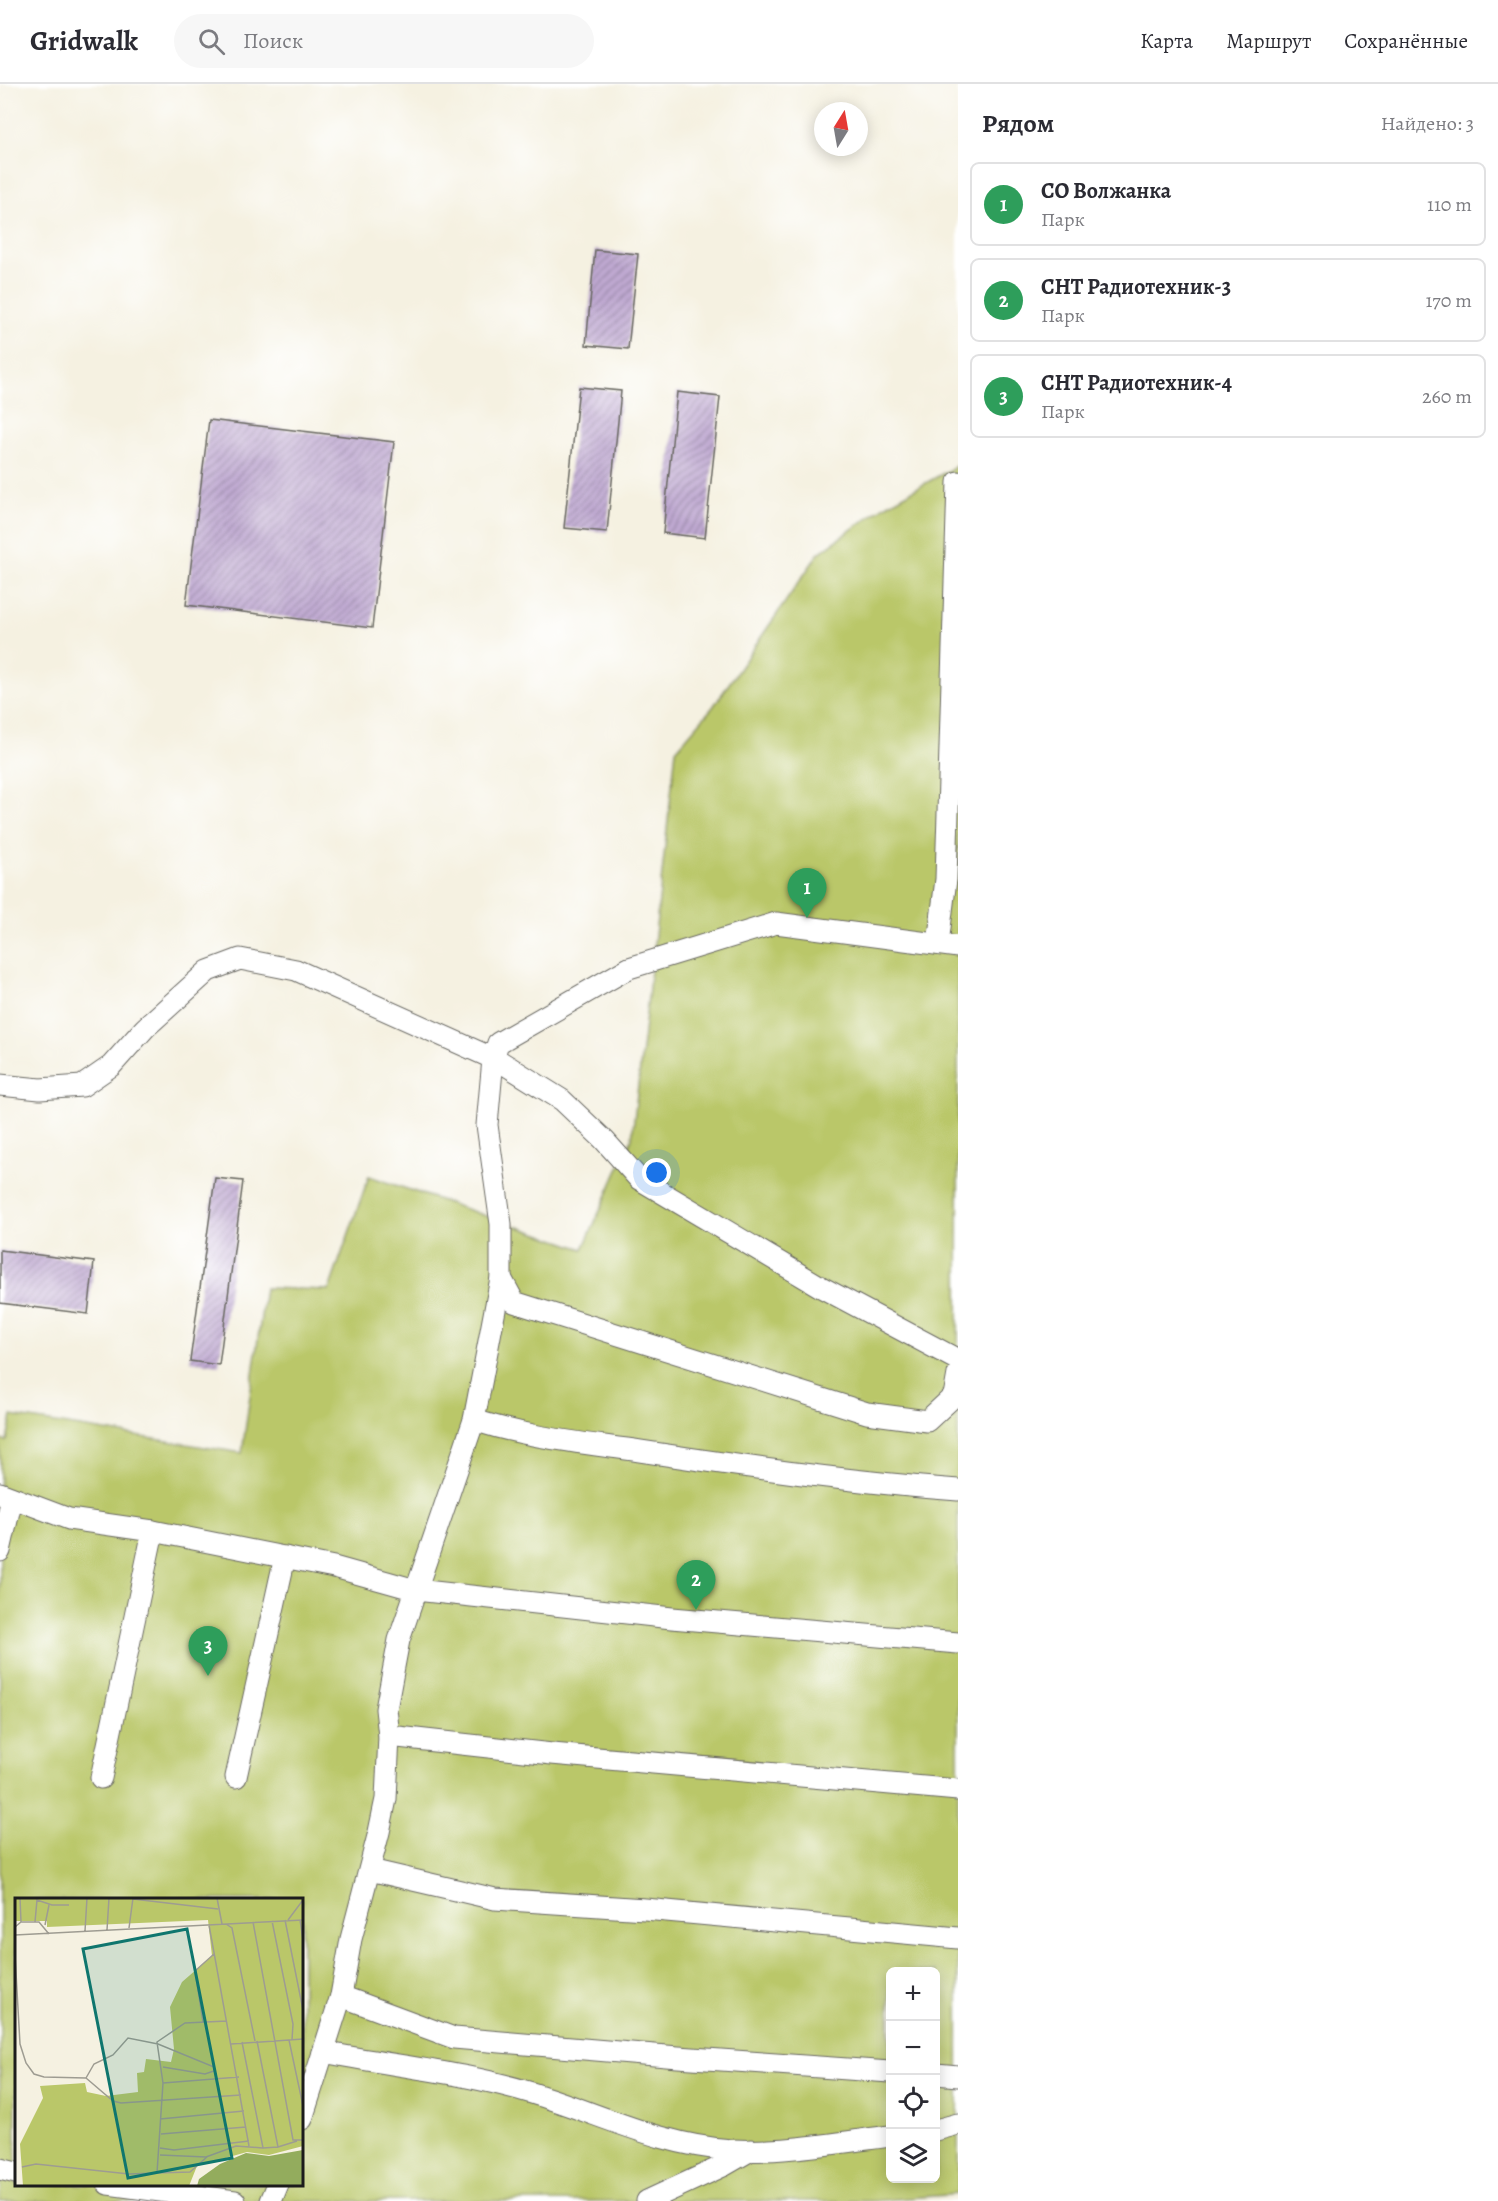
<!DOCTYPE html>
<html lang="ru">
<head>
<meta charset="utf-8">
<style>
  body { margin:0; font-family:Alegreya,serif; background:#f7f7f7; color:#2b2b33 }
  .controls { position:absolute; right:18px; bottom:18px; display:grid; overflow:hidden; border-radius:9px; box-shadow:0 3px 15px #0003 }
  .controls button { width:54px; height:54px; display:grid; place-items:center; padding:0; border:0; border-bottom:2px solid #e1e1e2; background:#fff; color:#2b2b33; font:30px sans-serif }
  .compass { position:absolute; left:814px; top:18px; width:54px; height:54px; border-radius:50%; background:#fff; box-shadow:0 3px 15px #0003; rotate:11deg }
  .you { position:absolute; left:657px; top:1089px; width:21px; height:21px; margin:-15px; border:4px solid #fff; border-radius:50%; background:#1a73e8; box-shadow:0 0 0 9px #1a73e833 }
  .badge { display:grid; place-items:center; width:39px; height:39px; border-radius:50%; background:#0b8043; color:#fff; font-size:20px; font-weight:700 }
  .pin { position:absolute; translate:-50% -50px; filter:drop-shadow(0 2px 3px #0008) }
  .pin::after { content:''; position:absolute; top:32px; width:21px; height:18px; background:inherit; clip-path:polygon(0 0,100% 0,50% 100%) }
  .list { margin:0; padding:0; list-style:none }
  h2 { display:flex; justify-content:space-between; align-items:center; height:78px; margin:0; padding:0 24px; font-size:26px }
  h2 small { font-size:20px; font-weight:400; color:#7c7c81 }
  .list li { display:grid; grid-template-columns:39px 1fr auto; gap:18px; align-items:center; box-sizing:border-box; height:84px; margin:0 12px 12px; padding:0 12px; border:2px solid #e1e1e2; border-radius:9px }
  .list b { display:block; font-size:22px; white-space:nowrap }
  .list p { margin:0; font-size:20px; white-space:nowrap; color:#7c7c81 }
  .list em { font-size:20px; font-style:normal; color:#7c7c81 }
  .icon { flex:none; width:33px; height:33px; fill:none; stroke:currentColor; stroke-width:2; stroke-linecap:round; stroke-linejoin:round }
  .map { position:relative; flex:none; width:958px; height:2117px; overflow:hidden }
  header { display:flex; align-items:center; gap:36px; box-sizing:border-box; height:84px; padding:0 30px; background:#fff; border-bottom:2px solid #e1e1e2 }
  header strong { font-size:28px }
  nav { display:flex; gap:33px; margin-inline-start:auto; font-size:21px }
  .search { width:420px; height:54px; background:#f7f7f7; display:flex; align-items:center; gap:15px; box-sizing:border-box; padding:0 21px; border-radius:33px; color:#7c7c81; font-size:22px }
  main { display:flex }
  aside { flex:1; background:#fff }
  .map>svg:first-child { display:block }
</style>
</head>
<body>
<header>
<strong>Gridwalk</strong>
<div class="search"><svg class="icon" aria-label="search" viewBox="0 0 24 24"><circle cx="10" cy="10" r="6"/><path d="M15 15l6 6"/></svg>Поиск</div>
<nav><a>Карта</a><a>Маршрут</a><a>Сохранённые</a></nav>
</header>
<main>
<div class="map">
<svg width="958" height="2117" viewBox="0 0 958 2117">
  <defs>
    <pattern id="building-hatch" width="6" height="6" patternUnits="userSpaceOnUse" patternTransform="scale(1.5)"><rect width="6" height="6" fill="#bfa9d1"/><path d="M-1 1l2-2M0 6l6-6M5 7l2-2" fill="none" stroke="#9a89a9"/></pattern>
  </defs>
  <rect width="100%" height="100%" fill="#fff"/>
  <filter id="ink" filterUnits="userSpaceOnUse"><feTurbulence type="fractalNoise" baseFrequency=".0167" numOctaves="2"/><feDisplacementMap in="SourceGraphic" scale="12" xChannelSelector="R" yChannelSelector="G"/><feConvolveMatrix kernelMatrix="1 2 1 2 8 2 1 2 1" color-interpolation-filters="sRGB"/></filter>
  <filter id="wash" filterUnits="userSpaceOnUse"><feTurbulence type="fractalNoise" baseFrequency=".008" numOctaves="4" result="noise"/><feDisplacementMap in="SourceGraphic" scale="24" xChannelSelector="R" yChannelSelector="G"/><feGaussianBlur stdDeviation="1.35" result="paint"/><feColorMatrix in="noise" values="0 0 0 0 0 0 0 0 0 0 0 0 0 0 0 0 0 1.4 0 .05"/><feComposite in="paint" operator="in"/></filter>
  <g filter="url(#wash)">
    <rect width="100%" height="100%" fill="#f5f1e1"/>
    <path fill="#bac769" stroke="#6b7242" stroke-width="1.5" fill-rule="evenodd" d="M 958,381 L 958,2110 L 873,2117 L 0,2117 L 0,1356 L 7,1357 L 12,1332 L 242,1369 L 265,1204 L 329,1206 L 369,1092 L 583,1165 L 632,1054 L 676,666 L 713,623 L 819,469 L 883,423 ZM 16,1816 L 302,1816 L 302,2100 L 16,2100 ZM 890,1888 L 936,1888 L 936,2094 L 890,2094 Z"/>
    <g id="blocks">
      <g fill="url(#building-hatch)">
        <polygon points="595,166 638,170 628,265 586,261"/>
        <polygon points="579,303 621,307 607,448 564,444"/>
        <polygon points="677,308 720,313 705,454 663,449"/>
        <polygon points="209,336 394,358 372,544 186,521"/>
        <polygon points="215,1094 243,1097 219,1281 190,1277"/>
        <polygon points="0,1166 94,1178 88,1230 0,1219"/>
      </g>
    </g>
  </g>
  <g filter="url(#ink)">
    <use href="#blocks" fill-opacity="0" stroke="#686761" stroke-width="1.5"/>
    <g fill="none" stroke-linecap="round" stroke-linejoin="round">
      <defs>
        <g id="minor">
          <polyline points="938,860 946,795 958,398"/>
          <polyline points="0,1001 40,1005 82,1002 111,982 145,944 208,887 240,875 296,886 501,978 562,1016 604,1056 639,1095 821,1203 958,1276"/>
          <polyline points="501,1194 514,1218 867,1329 927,1337 954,1312 958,1290"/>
          <path d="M 474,1336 C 528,1354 585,1359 640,1367 C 746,1383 852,1398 958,1406"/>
          <polyline points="0,1409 69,1435 153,1447 334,1483 416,1506 672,1534 958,1559"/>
          <polyline points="0,1467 12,1414"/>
          <polyline points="389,1652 552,1670 958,1706"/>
          <polyline points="236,1693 285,1473"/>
          <polyline points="101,1694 153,1447"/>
          <polyline points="370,1786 495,1815 645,1825 958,1854"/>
          <polyline points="341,1912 454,1954 678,1973 890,1988"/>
          <path d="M 323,1968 C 393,1982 464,1988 532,2009 C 598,2029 662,2062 732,2066 C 780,2069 842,2058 890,2052"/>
          <polyline points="936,1990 958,1992"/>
          <polyline points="302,2035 341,1912 351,1855 379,1748 386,1715 389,1652 386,1625 399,1556 474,1336 501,1194 501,1140 487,1041 493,975 498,959 629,884 776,839 958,863"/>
          <polyline points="936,2046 958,2040"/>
          <polyline points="0,2085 16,2089"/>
          <polyline points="108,2100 235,2117"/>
          <polyline points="271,2117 278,2100"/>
          <polyline points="647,2117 725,2081 751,2066"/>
        </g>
      </defs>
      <use href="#minor" stroke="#686761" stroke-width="23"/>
      <use href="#minor" stroke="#fff" stroke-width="21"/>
    </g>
  </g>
  <g transform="translate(15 1814)">
    <rect width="288" height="288" fill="#f5f1e1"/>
    <path d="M 288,252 L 288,288 L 182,288 L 184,281 L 205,266 L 231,255 L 254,258 Z" fill="#93ac5d"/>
    <path d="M 0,0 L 288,0 L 288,248 L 254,257 L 232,254 L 182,268 L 174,288 L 8,288 L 5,246 L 28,200 L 25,188 L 70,185 L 72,194 L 91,198 L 123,194 L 122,175 L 129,174 L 131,161 L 156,164 L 159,151 L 155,109 L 167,84 L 197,58 L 193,22 L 32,29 L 32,23 L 0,23 Z" fill="#bac769"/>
    <path fill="none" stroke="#9e9c92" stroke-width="1.5" d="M 5,0 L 6,24M 202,0 L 207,26M 118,1 L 203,11M 270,22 L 288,112M 273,22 L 288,2M 285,22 L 288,42M 257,23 L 278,126 L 277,142M 20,24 L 22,2 L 37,7 L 54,7M 238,24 L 278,242 L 288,242M 211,26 L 217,30 L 240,143M 30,27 L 34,7M 194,27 L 234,248M 0,29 L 6,24 L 24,24 L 34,36M 114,30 L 118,0M 92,32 L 94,0M 70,33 L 72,0M 0,37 L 288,22M 0,57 L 5,146 L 11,165 L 19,176 L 29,179 L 71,180M 188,124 L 180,73 L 199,56M 274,142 L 288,208M 242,143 L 263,249 L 282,243M 227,144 L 248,250 L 263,249M 216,146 L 288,141M 71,180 L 79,166 L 98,157 L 113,140 L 143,146 L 199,169 L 199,173 L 190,176 L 148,169M 71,180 L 98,203 L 106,205 L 226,197M 148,185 L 224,179M 145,221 L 229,213M 146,236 L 231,229M 145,250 L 159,252 L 234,243M 145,257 L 191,259 L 221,248 L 248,250M 193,258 L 175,274 L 142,275 L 148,185 L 142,144 L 170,125 L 212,123M 7,269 L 21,266 L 114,276 L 142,275"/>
    <path fill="#0f766e" fill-opacity="0.15" stroke="#0f766e" stroke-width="3" d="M 172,31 L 217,260 L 113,280 L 68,51 Z"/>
    <rect width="288" height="288" fill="none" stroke="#1c1c1c" stroke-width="3"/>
  </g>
</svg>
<div class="controls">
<button>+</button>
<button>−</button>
<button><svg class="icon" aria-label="locate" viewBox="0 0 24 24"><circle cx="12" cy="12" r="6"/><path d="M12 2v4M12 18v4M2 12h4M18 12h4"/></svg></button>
<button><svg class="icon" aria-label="layers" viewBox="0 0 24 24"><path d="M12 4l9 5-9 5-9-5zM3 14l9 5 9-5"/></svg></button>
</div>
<svg class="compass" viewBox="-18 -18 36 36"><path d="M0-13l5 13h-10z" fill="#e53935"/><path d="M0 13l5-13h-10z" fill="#7c7c81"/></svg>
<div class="you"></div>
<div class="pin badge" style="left:807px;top:834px;background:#2e9e5b">1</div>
<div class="pin badge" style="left:696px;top:1526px;background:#2e9e5b">2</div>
<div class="pin badge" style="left:208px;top:1592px;background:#2e9e5b">3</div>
</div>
<aside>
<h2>Рядом<small>Найдено: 3</small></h2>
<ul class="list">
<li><span class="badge" style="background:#2e9e5b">1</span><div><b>СО Волжанка</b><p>Парк</p></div><em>110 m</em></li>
<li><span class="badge" style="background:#2e9e5b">2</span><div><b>СНТ Радиотехник-3</b><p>Парк</p></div><em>170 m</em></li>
<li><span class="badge" style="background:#2e9e5b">3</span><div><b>СНТ Радиотехник-4</b><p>Парк</p></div><em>260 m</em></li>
</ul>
</aside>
</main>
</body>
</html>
